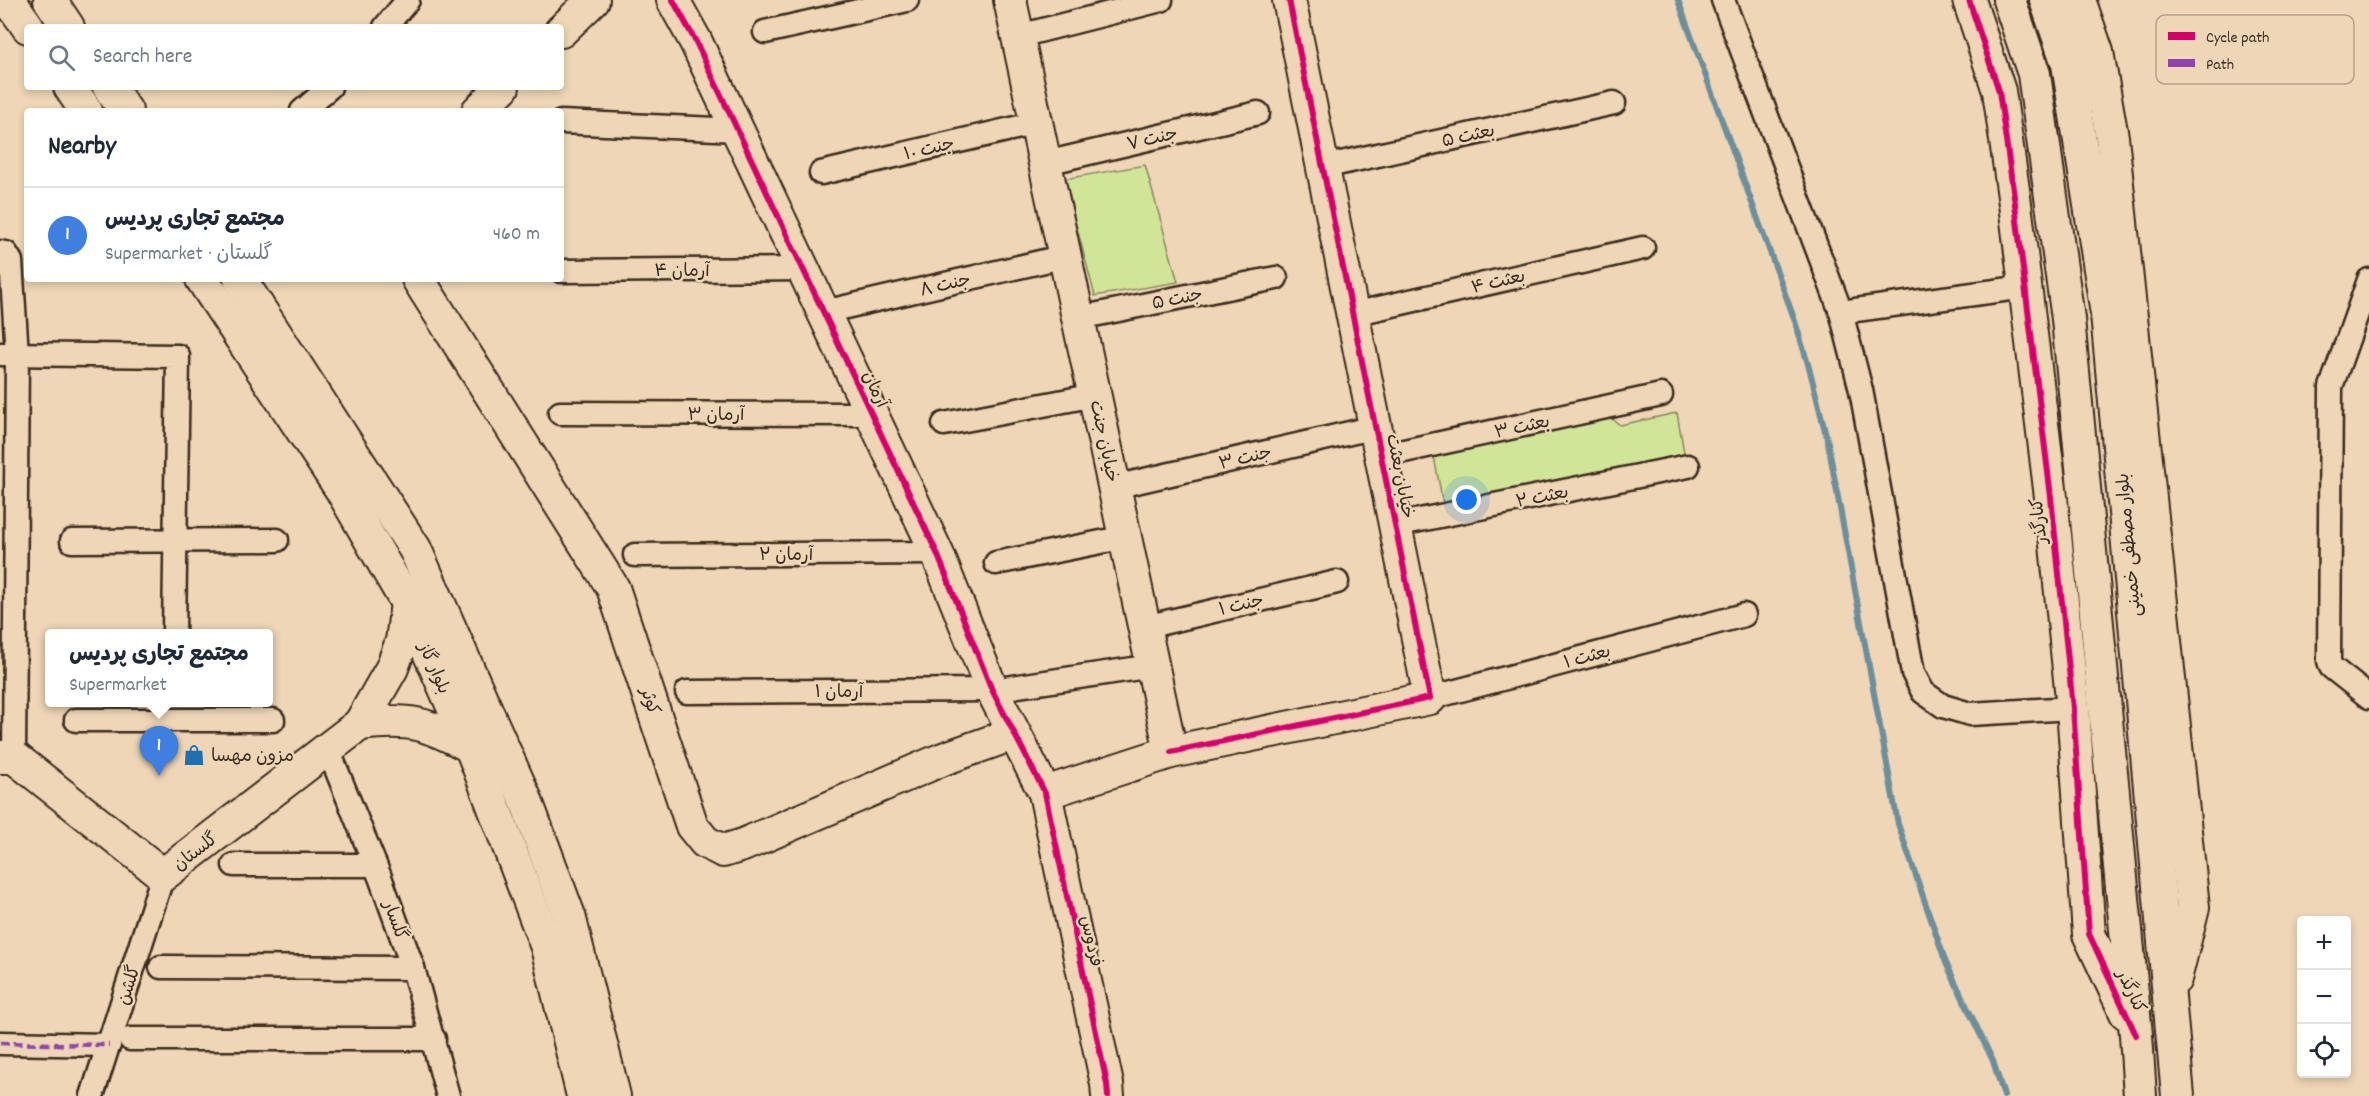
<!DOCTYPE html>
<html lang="en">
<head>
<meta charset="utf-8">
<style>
  body { margin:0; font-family:Dekko,"Playpen Sans Arabic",sans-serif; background:#f6f6f7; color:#1f2937 }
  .controls { position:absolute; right:18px; bottom:18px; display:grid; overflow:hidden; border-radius:6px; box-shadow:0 3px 9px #0003 }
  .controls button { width:54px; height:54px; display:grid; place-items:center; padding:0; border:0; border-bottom:2px solid #e0e1e3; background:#fff; color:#1f2937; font:30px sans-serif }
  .you { position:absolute; left:1467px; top:500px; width:21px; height:21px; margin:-15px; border:4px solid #fff; border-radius:50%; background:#1a73e8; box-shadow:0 0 0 9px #1a73e833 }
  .badge { display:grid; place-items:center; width:39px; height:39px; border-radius:50%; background:#b45309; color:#fff; font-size:20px; font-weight:700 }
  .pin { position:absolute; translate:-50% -50px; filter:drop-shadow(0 2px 3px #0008) }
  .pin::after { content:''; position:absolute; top:32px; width:21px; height:18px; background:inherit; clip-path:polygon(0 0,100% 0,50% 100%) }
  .popup { position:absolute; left:45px; top:629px; width:228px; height:78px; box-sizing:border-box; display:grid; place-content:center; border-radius:6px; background:#fff; filter:drop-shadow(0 2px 4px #0005); font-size:20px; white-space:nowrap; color:#747a83 }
  .popup b { font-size:22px; color:#1f2937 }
  .popup::after { content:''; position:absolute; left:50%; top:100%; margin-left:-12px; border:12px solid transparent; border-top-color:#fff }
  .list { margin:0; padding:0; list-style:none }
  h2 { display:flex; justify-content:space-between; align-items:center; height:78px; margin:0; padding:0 24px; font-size:26px }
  h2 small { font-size:20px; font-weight:400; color:#747a83 }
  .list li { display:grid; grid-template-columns:39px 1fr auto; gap:18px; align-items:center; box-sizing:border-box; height:96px; padding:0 24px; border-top:2px solid #e0e1e3 }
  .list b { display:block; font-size:22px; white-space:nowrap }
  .list p { margin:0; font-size:20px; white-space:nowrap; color:#747a83 }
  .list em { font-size:20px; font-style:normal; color:#747a83 }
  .icon { flex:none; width:33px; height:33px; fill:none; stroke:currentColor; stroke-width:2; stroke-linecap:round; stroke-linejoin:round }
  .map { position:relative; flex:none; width:2369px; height:1096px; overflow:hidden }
  .search { position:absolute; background:#fff; box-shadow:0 3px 9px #0003; left:24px; top:24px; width:540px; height:66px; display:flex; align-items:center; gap:15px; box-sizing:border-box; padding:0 21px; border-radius:6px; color:#747a83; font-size:22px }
  .panel { position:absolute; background:#fff; box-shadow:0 3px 9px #0003; left:24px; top:108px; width:540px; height:174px; border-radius:6px }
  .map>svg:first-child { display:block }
</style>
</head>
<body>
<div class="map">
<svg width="2369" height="1096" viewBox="0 0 2369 1096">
  <rect width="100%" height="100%" fill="#eed6b6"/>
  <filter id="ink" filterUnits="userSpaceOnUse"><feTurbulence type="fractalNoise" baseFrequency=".0167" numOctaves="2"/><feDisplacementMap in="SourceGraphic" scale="12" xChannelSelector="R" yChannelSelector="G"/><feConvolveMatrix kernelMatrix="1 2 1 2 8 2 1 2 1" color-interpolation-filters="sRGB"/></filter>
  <g filter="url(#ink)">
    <g fill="#d1e599" stroke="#86885c" stroke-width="1.5">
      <polygon points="1145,165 1178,282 1095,296 1064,179"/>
      <polygon points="1677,413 1685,458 1444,508 1434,457 1611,418 1620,425"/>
    </g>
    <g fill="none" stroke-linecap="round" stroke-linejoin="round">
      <polyline stroke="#6c8f9b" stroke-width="6" points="1678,0 1795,321 1810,371 1828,443 1898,824 1946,963 1993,1061 2004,1096"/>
      <defs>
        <g id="street">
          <polyline points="1723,0 1841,312 1861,390 1913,673 1923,692 1943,706 1970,714 2073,708"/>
          <polyline points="385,27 408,0"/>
          <polyline points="765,32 907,0"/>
          <polyline points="1019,36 1161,0"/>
          <polyline points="302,111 330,87"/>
          <polyline points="561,122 738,130"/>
          <polyline points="1046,163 1258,113"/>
          <polyline points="1323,167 1614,103"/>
          <polyline points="821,173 1037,123"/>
          <polyline points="0,252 6,253 11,261 17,354 14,757"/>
          <polyline points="561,271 803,269"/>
          <polyline points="2369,280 2331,387 2329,661 2331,667 2369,697"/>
          <polyline points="824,312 1066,256"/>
          <polyline points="1841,312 2025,287"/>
          <polyline points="1353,314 1643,248"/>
          <polyline points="1079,318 1276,278"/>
          <polyline points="0,354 178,356 174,634"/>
          <polyline points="560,413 871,414"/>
          <polyline points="944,424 1095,395"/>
          <polyline points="1381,456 1661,395"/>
          <polyline points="1114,487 1376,427"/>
          <polyline points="1395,525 1688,466"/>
          <polyline points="72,541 277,540"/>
          <polyline points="635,555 937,553"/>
          <polyline points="996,563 1126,537"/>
          <polyline points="1145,627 1337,582"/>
          <polyline points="687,692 992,690 1153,666"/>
          <polyline points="1430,698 1744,615"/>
          <polyline points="76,720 273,720"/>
          <polyline points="328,749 380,877 413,968 448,1096"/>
          <polyline points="234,865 375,865"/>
          <polyline points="161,967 413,968"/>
          <polyline points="130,1039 434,1039"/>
          <polyline points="0,1043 109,1045"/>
          <polyline points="92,1096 163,875"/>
        </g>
        <g id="secondary">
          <polyline points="9,0 28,27"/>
          <polyline points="50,0 68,27"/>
          <polyline points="673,0 696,42 937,553 992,690 1045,793 1107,1084 1108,1096"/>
          <polyline points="1010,0 1171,752 1045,793"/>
          <polyline points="1969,0 1999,91 2015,204 2051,497 2073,708 2089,934 2126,1013"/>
          <polyline points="2009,0 2034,74 2068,319 2136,1035 2140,1096"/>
          <polyline points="2046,0 2068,64 2107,314 2178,1096"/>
          <polyline points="2079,0 2097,52 2112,137 2193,907 2175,979"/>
          <polyline points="561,31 593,0"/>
          <polyline points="70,87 86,111"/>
          <polyline points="109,87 126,111"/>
          <polyline points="478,111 503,87"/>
          <polyline points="202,279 341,489 407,603 471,747 547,947 583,1096"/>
          <polyline points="240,279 415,549 525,798 569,916 614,1096"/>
          <polyline points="418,279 613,588 692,826 705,842 723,851 743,845 943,759 1013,734"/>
          <path d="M 407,603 L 402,641 L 392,668 L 360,724 C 411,718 426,723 471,747"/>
          <polyline points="1171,752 1430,698 1289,0"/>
          <polyline points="0,757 14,757 163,875 360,724"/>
        </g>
      </defs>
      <use href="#street" stroke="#3b2a1e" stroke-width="27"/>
      <use href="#secondary" stroke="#3b2a1e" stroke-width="36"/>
      <use href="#street" stroke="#eed6b6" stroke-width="22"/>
      <use href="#secondary" stroke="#eed6b6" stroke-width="32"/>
      <polyline stroke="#8e44ad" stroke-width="4.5" stroke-dasharray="9 4.5" stroke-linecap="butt" points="0,1043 109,1045"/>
      <defs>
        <g id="cycleway">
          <polyline points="673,0 696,42 937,553 992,690 1045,793 1107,1084 1108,1096"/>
          <polyline points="1969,0 1999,91 2015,204 2051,497 2073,708 2089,934 2136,1035"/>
          <polyline points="1171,752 1430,698 1289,0"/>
        </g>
      </defs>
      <use href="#cycleway" stroke="#eed6b6" stroke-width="10"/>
      <use href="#cycleway" stroke="#d6006c" stroke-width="6"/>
    </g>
  </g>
  <defs>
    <symbol id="shop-bare" viewBox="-9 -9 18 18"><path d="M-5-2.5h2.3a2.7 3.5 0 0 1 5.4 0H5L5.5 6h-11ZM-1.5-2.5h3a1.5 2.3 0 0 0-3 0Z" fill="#1f6fb2" stroke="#eed6b6" stroke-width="2.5" paint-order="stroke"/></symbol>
  </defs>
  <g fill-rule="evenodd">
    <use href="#shop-bare" x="179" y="740" width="30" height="30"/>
  </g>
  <g text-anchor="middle" stroke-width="5" stroke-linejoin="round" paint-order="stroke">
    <g font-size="18" fill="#3b2a1e" stroke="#eed6b6">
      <text transform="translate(1468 135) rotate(-12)" y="6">بعثت ۵</text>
      <text transform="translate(1152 138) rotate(-13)" y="6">جنت ۷</text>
      <text transform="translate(929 148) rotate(-13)" y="6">جنت ۱۰</text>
      <text x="682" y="276">آرمان ۴</text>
      <text transform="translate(1498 281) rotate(-13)" y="6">بعثت ۴</text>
      <text transform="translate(945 284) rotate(-13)" y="6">جنت ۸</text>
      <text transform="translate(1177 298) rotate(-11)" y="6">جنت ۵</text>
      <text transform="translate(876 389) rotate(65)" y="6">آرمان</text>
      <text x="716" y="420">آرمان ۳</text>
      <text transform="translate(1522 426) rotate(-12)" y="6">بعثت ۳</text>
      <text transform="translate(1105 441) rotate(78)" y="6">خیابان جنت</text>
      <text transform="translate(1245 457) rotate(-13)" y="6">جنت ۳</text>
      <text transform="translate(1401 476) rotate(79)" y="6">خیابان بعثت</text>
      <text transform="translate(1542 496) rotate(-11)" y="6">بعثت ۲</text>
      <text transform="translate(2038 521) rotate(-96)" y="6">کنارگذر</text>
      <text transform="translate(2128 545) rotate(-95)" y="6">بلوار مصطفی خمینی</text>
      <text x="786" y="560">آرمان ۲</text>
      <text transform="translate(1241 604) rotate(-13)" y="6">جنت ۱</text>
      <text transform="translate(1587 656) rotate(-15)" y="6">بعثت ۱</text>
      <text transform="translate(435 668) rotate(66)" y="6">بلوار گاز</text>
      <text x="839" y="697">آرمان ۱</text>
      <text transform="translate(651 701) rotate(71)" y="6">کوثر</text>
      <text transform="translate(195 851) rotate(-37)" y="6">گلستان</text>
      <text transform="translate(396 920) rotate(70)" y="6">گلسار</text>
      <text transform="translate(1092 941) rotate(78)" y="6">فردوس</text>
      <text transform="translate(128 985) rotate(-72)" y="6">گلشن</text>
      <text transform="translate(2132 991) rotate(65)" y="6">کنارگذر</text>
    </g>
    <g font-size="18" fill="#3b2a1e" stroke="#eed6b6" text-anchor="start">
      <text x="211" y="761">مزون مهسا</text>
    </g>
  </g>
  <rect x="2156" y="15" width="198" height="69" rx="9" fill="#eed6b6" stroke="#b8a288" stroke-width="1.5"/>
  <rect x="2168" y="32" width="27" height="8" fill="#d6006c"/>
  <rect x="2168" y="59" width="27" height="8" fill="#8e44ad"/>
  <g font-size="16" fill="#3b2a1e">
    <text x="2206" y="42">Cycle path</text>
    <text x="2206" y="69">Path</text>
  </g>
</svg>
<div class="controls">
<button>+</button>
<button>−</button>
<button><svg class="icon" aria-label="locate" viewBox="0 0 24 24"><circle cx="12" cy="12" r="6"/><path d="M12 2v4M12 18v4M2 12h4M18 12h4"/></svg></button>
</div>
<div class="you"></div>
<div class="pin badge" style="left:159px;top:776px;background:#3f7fe0">1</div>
<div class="popup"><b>مجتمع تجاری پردیس</b>Supermarket</div>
<div class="search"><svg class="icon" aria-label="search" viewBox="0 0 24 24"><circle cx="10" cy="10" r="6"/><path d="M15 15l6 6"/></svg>Search here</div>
<section class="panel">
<h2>Nearby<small></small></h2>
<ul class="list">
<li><span class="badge" style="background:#3f7fe0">1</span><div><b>مجتمع تجاری پردیس</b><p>Supermarket · گلستان</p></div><em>460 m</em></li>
</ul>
</section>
</div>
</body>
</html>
